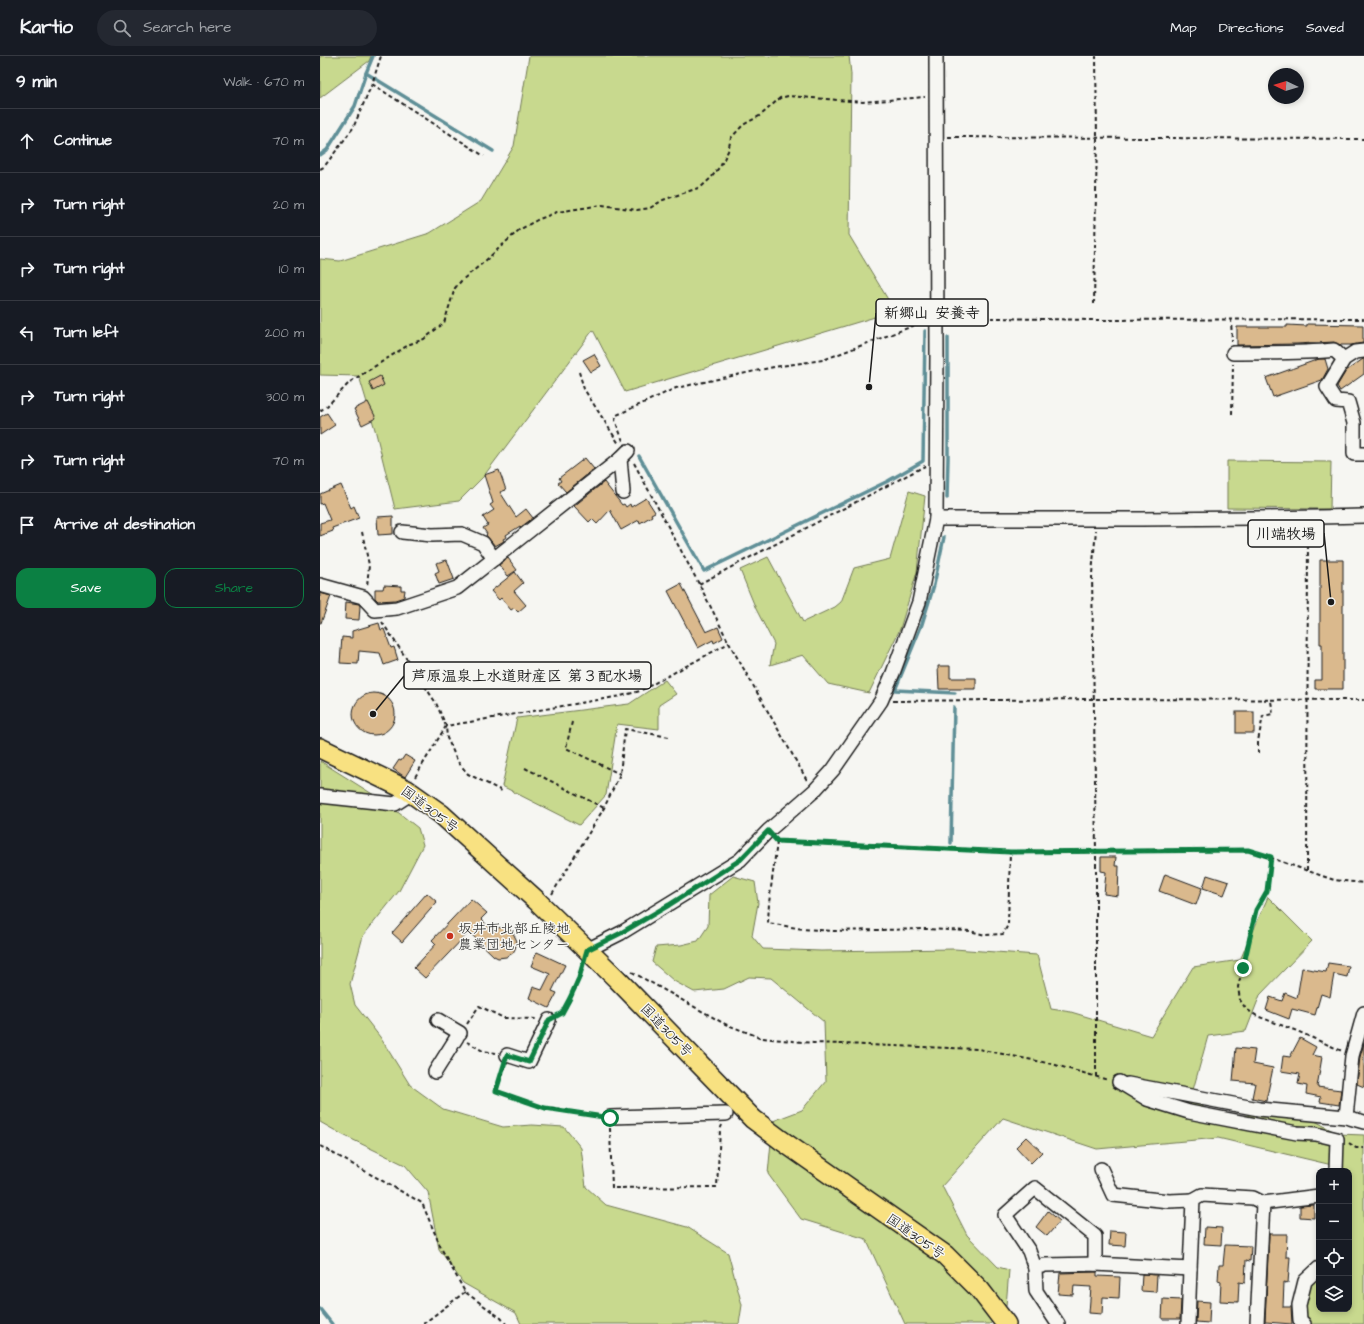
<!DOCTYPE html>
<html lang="en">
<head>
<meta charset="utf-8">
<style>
  body { margin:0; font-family:"Architects Daughter","Klee One",sans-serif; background:#242831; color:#f1f3f6 }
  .controls { position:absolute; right:12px; bottom:12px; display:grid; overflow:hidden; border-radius:8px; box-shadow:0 2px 6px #0003 }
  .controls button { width:36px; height:36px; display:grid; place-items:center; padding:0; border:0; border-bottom:1px solid #363941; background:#171b24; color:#f1f3f6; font:20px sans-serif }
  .compass { position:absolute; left:948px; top:12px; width:36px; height:36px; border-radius:50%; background:#171b24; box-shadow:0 2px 6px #0003; rotate:274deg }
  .stop { position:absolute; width:12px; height:12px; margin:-9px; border:3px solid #0b8043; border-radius:50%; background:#fff }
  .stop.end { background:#0b8043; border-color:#fff; box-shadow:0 1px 4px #0008 }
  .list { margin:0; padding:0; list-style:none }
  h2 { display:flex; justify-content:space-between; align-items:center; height:52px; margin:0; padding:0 16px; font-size:17px }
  h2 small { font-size:13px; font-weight:400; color:#9ea1a6 }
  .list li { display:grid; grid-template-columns:26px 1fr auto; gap:12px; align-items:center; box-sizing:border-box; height:64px; padding:0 16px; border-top:1px solid #363941 }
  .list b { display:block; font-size:15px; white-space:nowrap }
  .list em { font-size:13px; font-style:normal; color:#9ea1a6 }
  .actions { display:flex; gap:8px; padding:12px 16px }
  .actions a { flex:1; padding:9px 0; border:1px solid #0b8043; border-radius:12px; text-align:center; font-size:14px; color:#0b8043 }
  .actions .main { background:#0b8043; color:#fff }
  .icon { flex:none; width:22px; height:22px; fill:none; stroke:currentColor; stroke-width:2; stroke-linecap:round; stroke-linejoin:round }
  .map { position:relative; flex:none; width:1044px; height:1268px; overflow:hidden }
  header { display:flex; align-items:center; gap:24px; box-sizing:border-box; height:56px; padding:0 20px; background:#171b24; border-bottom:1px solid #363941 }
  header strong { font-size:19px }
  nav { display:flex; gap:22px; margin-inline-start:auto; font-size:14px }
  .search { width:280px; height:36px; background:#242831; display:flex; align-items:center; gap:10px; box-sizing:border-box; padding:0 14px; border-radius:22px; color:#9ea1a6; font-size:15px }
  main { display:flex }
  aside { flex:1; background:#171b24 }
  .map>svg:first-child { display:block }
</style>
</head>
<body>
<header>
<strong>Kartio</strong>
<div class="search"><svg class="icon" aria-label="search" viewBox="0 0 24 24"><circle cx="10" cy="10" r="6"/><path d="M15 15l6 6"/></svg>Search here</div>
<nav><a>Map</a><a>Directions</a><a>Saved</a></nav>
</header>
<main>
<aside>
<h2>9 min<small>Walk · 670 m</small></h2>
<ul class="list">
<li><svg class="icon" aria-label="ahead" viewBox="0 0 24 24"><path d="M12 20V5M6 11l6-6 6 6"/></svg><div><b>Continue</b></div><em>70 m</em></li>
<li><svg class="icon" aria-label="right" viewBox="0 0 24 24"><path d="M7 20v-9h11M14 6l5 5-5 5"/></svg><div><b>Turn right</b></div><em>20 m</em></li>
<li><svg class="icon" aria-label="right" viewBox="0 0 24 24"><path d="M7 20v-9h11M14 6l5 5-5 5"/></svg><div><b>Turn right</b></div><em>10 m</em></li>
<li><svg class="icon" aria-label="left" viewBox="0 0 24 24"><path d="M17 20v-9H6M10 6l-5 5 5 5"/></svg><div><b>Turn left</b></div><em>200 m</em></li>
<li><svg class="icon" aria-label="right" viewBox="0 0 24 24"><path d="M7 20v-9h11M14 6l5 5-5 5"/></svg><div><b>Turn right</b></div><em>300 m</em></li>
<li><svg class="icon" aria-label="right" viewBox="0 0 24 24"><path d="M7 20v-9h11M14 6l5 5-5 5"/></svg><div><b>Turn right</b></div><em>70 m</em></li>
<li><svg class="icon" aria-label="arrive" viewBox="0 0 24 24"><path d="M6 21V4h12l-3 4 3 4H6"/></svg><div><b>Arrive at destination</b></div></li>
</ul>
<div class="actions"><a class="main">Save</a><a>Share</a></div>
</aside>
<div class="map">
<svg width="1044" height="1268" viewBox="0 0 1044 1268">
  <rect width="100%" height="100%" fill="#f6f6f2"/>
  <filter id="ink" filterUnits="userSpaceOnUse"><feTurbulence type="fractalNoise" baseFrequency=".025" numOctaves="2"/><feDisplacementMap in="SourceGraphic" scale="8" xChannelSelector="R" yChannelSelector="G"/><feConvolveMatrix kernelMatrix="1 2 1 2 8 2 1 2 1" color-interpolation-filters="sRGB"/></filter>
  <g filter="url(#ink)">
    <g fill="#c8d98e" stroke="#727a55">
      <polygon points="0,0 51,0 49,5 0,42"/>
      <polygon points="209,0 529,0 531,18 529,179 575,255 305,336 273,274 163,421 139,445 75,453 56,377 39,320 0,319 0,203 20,205 110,177 161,145 194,90"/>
      <polygon points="907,405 1011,406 1010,453 907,452"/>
      <polygon points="589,435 605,440 597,516 580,573 549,637 508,628 483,599 450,609 454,588 436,553 420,514 448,501 483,566 515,551 521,546 534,512 570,503"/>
      <polygon points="345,624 356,638 339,649 339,673 297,668 286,739 259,769 182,730 197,662 309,648"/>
      <polygon points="0,705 65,746 98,772 103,789 79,835 43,880 30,928 35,949 60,981 90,1029 123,1053 183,1071 212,1069 244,1071 261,1092 266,1131 286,1149 367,1171 408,1197 422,1249 419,1268 201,1268 196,1257 143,1227 119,1193 108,1136 85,1109 23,1079 0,1066"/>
      <polygon points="413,820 435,826 438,847 432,880 443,893 501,895 634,893 717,899 731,953 751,956 831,980 873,911 920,904 948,841 992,885 940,939 926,975 888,980 873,1034 885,1054 918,1060 961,1055 990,1062 1018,1078 1044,1079 1044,1268 983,1268 981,1238 999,1219 999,1253 1029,1253 1029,1115 1013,1115 1012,1109 898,1082 777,1093 683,1062 622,1130 647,1179 678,1211 689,1214 686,1250 670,1268 585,1268 546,1183 481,1163 448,1118 453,1065 482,1054 506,1025 504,966 451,922 429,921 404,933 374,936 354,925 332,906 336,891 361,889 378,885 388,870 389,839"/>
    </g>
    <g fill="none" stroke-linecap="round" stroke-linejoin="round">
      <g stroke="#5f8f97" stroke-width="3.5">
        <polyline points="46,17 53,0"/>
        <polyline points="0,99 7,94 35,50 46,17 173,95"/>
        <polyline points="319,400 384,515 568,425 603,405 605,275"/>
        <polyline points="627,442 628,402 628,282"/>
        <polyline points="624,481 614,529 602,568 575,634 635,637"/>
        <polyline points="631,787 634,651"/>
        <polyline points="0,1253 12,1268"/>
      </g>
    </g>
    <g fill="#dab98d" stroke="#1c1c1c">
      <polygon points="987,268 1043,269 1043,287 1031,289 1020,289 1014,286 976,288 917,289 917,271 967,271 967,269 987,270"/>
      <polygon points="274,298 281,310 271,316 263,304"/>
      <polygon points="999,303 1005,303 1008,313 1002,324 953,341 946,322"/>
      <polygon points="1043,303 1044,303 1044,318 1020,335 1017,330 1026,315"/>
      <polygon points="60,320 64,329 53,335 49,326"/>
      <polygon points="48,346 56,362 42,369 34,353"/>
      <polygon points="7,357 15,369 0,379 0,361"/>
      <polygon points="265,402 274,413 246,436 238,427 241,425 239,422"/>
      <polygon points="179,414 186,434 180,436 196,461 206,453 213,462 201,471 200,470 186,479 187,481 183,483 184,485 175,490 166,479 167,478 163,472 168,469 163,461 174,454 170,449 173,447 164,419"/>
      <polygon points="284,426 302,449 304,448 306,451 310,448 311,451 326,442 335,456 331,458 332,460 320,467 319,464 301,474 290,454 277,468 272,463 269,466 254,450"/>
      <polygon points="21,429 31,452 34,450 39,462 12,472 13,475 0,480 0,467 10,464 3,447 0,448 0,438"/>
      <polygon points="73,460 73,478 58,479 57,461"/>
      <polygon points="188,502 197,514 188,520 179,509"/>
      <polygon points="127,504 134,523 119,528 115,517 119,515 116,507"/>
      <polygon points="1000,504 1023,504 1023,633 995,633 995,624 1002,624 1002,588 1000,588"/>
      <polygon points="195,516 203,527 194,535 206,549 198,556 194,552 191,554 181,542 179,544 171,535"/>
      <polygon points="361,528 386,576 398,571 403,582 394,587 393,584 378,592 348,535"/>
      <polygon points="64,529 81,530 81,534 85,534 84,541 75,544 58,545 55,542 55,533 63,533"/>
      <polygon points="0,537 11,540 1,567 0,567"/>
      <polygon points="26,546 39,548 40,550 39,564 25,563"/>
      <polygon points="59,567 61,574 64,573 71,592 74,591 78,604 64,609 60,597 39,595 38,608 20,607 22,581 32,582 32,575"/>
      <polygon points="618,610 630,610 630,622 656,622 656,633 619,633"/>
      <circle cx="54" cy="658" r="21"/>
      <rect x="916" y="656" width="18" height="21"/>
      <polygon points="85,699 95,705 85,721 73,713 79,704 81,705"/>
      <polygon points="781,801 796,801 795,810 799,810 798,840 784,838 786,816 781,815"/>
      <polygon points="845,818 882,832 876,849 839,835"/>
      <polygon points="887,819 909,826 904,839 883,832"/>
      <polygon points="107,837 117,846 82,886 72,877"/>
      <polygon points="151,843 167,857 161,863 171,873 184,871 192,875 197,885 195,893 193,897 186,901 178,902 174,900 149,876 105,922 94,912 116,888 112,884"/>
      <polygon points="217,896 245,909 232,935 237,937 229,952 209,942 213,931 222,934 230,918 211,910"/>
      <polygon points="1008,907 1029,910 1027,921 1014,918 1010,941 1001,938 995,959 972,953 969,963 946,954 950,941 962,945 965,937 977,942 982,912 1006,916"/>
      <polygon points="980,982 996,991 992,999 1002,1001 997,1031 1021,1034 1019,1049 1000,1046 1001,1041 986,1038 987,1030 978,1028 980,1018 961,1015 963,1000 970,1001"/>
      <polygon points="1044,987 1044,1031 1037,1028 1040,1001"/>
      <polygon points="916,992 935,994 933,1008 953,1012 946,1045 932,1042 935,1027 913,1025"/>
      <polygon points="706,1081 722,1096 711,1107 696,1091"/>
      <polygon points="994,1149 994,1162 980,1161 980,1150"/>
      <polygon points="728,1155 740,1165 727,1180 716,1171"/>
      <polygon points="885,1171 902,1172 901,1189 884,1188"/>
      <polygon points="790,1175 806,1176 805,1190 789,1189"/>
      <polygon points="949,1178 967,1178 966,1201 970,1201 968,1227 964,1226 963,1251 971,1251 972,1268 945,1266"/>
      <polygon points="905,1189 931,1190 930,1205 926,1204 925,1227 919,1226 918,1246 900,1245 901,1226 898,1225 899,1209 903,1209"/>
      <polygon points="777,1216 777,1220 800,1221 799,1242 783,1241 782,1258 769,1257 771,1231 754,1230 753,1239 738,1238 740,1217"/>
      <polygon points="822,1218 837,1219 836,1236 821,1235"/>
      <polygon points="843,1243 861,1244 860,1263 842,1263"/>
      <polygon points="877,1245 890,1246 889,1267 876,1266"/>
    </g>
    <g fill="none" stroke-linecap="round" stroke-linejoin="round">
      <defs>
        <g id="minor">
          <polyline points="1044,295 1035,296 1024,303 1007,331 1016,345 1028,346 1034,367 1034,398 1044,398"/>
          <path d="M 913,297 C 946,296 980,298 1014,294 L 1024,303"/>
          <polyline points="300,403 303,436"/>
          <path d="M 616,463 C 758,463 901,464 1044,460"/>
          <polyline points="82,476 112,479 142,478 163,487 174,503"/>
          <polyline points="0,529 43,541 55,554 77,552 137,532 300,403 308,395"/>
          <polyline points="0,740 75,748 92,737"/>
          <polyline points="267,894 301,877 420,804 448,775 494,735 513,714 561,645 573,617 599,546 616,463 617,299 616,0"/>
          <polyline points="118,964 140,977"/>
          <polyline points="187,999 209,1006 229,964"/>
          <polyline points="115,1016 137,981"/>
          <polyline points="799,1026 827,1043 869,1056 977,1077 996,1078 1017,1083 1016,1115"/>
          <polyline points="808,1028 939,1053 1026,1061 1044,1066"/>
          <polyline points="290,1061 406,1058"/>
          <polyline points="1026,1061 1032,1000 1044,957"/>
          <polyline points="781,1113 793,1139 849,1145 873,1144"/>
          <polyline points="715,1212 709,1195 685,1159 715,1132 775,1180 775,1208"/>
          <polyline points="738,1268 716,1235 715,1212 725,1209 775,1208 870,1213 873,1144 882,1139 933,1142 943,1147 999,1140"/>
          <polyline points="868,1268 870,1213"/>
          <polyline points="937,1268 943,1147"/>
          <polyline points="984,1268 980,1264 979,1249 985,1225 999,1212"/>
        </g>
        <polyline id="highway" points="0,692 87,734 121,758 216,844 297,923 433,1063 461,1084 625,1199 660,1234 686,1268"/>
      </defs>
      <use href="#minor" stroke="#1c1c1c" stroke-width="16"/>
      <use href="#highway" stroke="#1c1c1c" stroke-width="22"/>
      <g stroke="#1c1c1c" stroke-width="2" stroke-dasharray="4 3" stroke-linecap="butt">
        <polyline points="52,28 164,100"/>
        <polyline points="628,81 1044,83"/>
        <polyline points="0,113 4,111 33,72 52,28 61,0"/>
        <polyline points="774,248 777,82 776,0"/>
        <polyline points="629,261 771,264 1044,263"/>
        <polyline points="911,263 912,285"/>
        <polyline points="259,316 264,333 299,388"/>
        <polyline points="0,355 7,350 30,326 90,288 104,283 124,267 135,232 142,224 164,206 199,174 217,164 237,156 282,149 317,154 330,152 343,144 381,131 391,122 401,109 408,95 411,82 423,69 441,59 460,42 468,40 543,46 605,41"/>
        <polyline points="912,358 913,308"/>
        <polyline points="303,385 295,364 297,359 356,332 454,311 503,304 606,265"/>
        <polyline points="314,407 379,528 409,587 488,726"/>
        <polyline points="42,476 49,509 47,531"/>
        <polyline points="379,528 605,410"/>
        <polyline points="62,566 116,647 126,670 127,682 138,706 148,718 184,736"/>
        <polyline points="573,645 773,643 1044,644"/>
        <polyline points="252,666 246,692 300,718"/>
        <polyline points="938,697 938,685 943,660 953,658 951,645"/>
        <polyline points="205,712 284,752"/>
        <polyline points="95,721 126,670 301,640 320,635 409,587"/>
        <polyline points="456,783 457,785 690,796 928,794 1014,824 1044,827"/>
        <polyline points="457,786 449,847 448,867 483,873 513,875 606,873 650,875 665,879 683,878 688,869 690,796"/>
        <polyline points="951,801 947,835 936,854 918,931 920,944 926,953 937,960 977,975 1022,995"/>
        <polyline points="987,815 988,472"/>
        <polyline points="232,838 284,752 300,718 305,673 349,681"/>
        <polyline points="312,916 405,968 442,982 493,987 658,993 732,1008 788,1024"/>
        <path d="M 239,958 C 248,953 260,920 263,909"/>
        <polyline points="147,968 159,950 184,962 216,963"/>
        <polyline points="147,986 163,995 176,997"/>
        <polyline points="184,1010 176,1035 225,1052 278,1060"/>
        <polyline points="776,1021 776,796 772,518 776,474"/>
        <polyline points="290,1072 292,1132 397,1131 400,1074 402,1069"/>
        <polyline points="1029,1087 1036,1092 1044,1092"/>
        <polyline points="0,1090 102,1147 121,1192 145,1236 181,1262 186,1268"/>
        <polyline points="103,1268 145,1236"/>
      </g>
      <use href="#minor" stroke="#f6f6f2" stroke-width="13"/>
      <use href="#highway" stroke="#f8e181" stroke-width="19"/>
    </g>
  </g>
  <g fill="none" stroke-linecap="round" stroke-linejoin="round" filter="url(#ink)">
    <polyline stroke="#0b8043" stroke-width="5" points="290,1062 225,1052 176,1035 187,999 209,1006 229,964 242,957 250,942 259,922 267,894 301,877 349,849 420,804 448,775 457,785 690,796 928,794 951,801 947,835 936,854 923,912"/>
  </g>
  <circle fill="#c8321e" stroke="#f6f6f2" stroke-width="1.5" cx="130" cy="880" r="4"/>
  <g text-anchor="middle" stroke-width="3" stroke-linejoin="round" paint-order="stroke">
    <g font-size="14" fill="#1c1c1c" stroke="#f6f6f2">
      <text transform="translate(110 753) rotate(37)" y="5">国道305号</text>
      <text transform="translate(347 974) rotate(46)" y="5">国道305号</text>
      <text transform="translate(596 1180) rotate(35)" y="5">国道305号</text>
    </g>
    <g font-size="14" fill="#1c1c1c" stroke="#f6f6f2" text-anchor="start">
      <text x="138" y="877">坂井市北部丘陵地<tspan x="138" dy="16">農業団地センター</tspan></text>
    </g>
  </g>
  <path fill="none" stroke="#1c1c1c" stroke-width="1.5" d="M549 331L556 257M1011 546L1004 477M53 658L84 620"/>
  <g fill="#1c1c1c" stroke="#f6f6f2" stroke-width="1.5">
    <circle cx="549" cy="331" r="4"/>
    <circle cx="1011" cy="546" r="4"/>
    <circle cx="53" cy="658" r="4"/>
  </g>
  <g fill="#f6f6f2" stroke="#1c1c1c" stroke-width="1.5">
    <rect x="556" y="243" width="112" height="27" rx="4"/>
    <rect x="928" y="464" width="76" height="27" rx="4"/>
    <rect x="84" y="606" width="247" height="27" rx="4"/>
  </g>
  <g font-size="15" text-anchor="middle" font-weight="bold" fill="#1c1c1c">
    <text x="612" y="262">新郷山 安養寺</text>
    <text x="966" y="483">川端牧場</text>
    <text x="207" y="625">芦原温泉上水道財産区 第３配水場</text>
  </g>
</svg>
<div class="controls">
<button>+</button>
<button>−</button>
<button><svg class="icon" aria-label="locate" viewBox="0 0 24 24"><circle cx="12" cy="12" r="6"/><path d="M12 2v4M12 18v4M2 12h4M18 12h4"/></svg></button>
<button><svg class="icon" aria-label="layers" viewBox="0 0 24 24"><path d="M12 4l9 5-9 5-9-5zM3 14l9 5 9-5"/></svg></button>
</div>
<svg class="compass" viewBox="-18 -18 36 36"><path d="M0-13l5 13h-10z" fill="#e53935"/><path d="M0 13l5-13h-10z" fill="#9ea1a6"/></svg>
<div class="stop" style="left:290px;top:1062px"></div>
<div class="stop end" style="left:923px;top:912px"></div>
</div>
</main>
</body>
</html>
